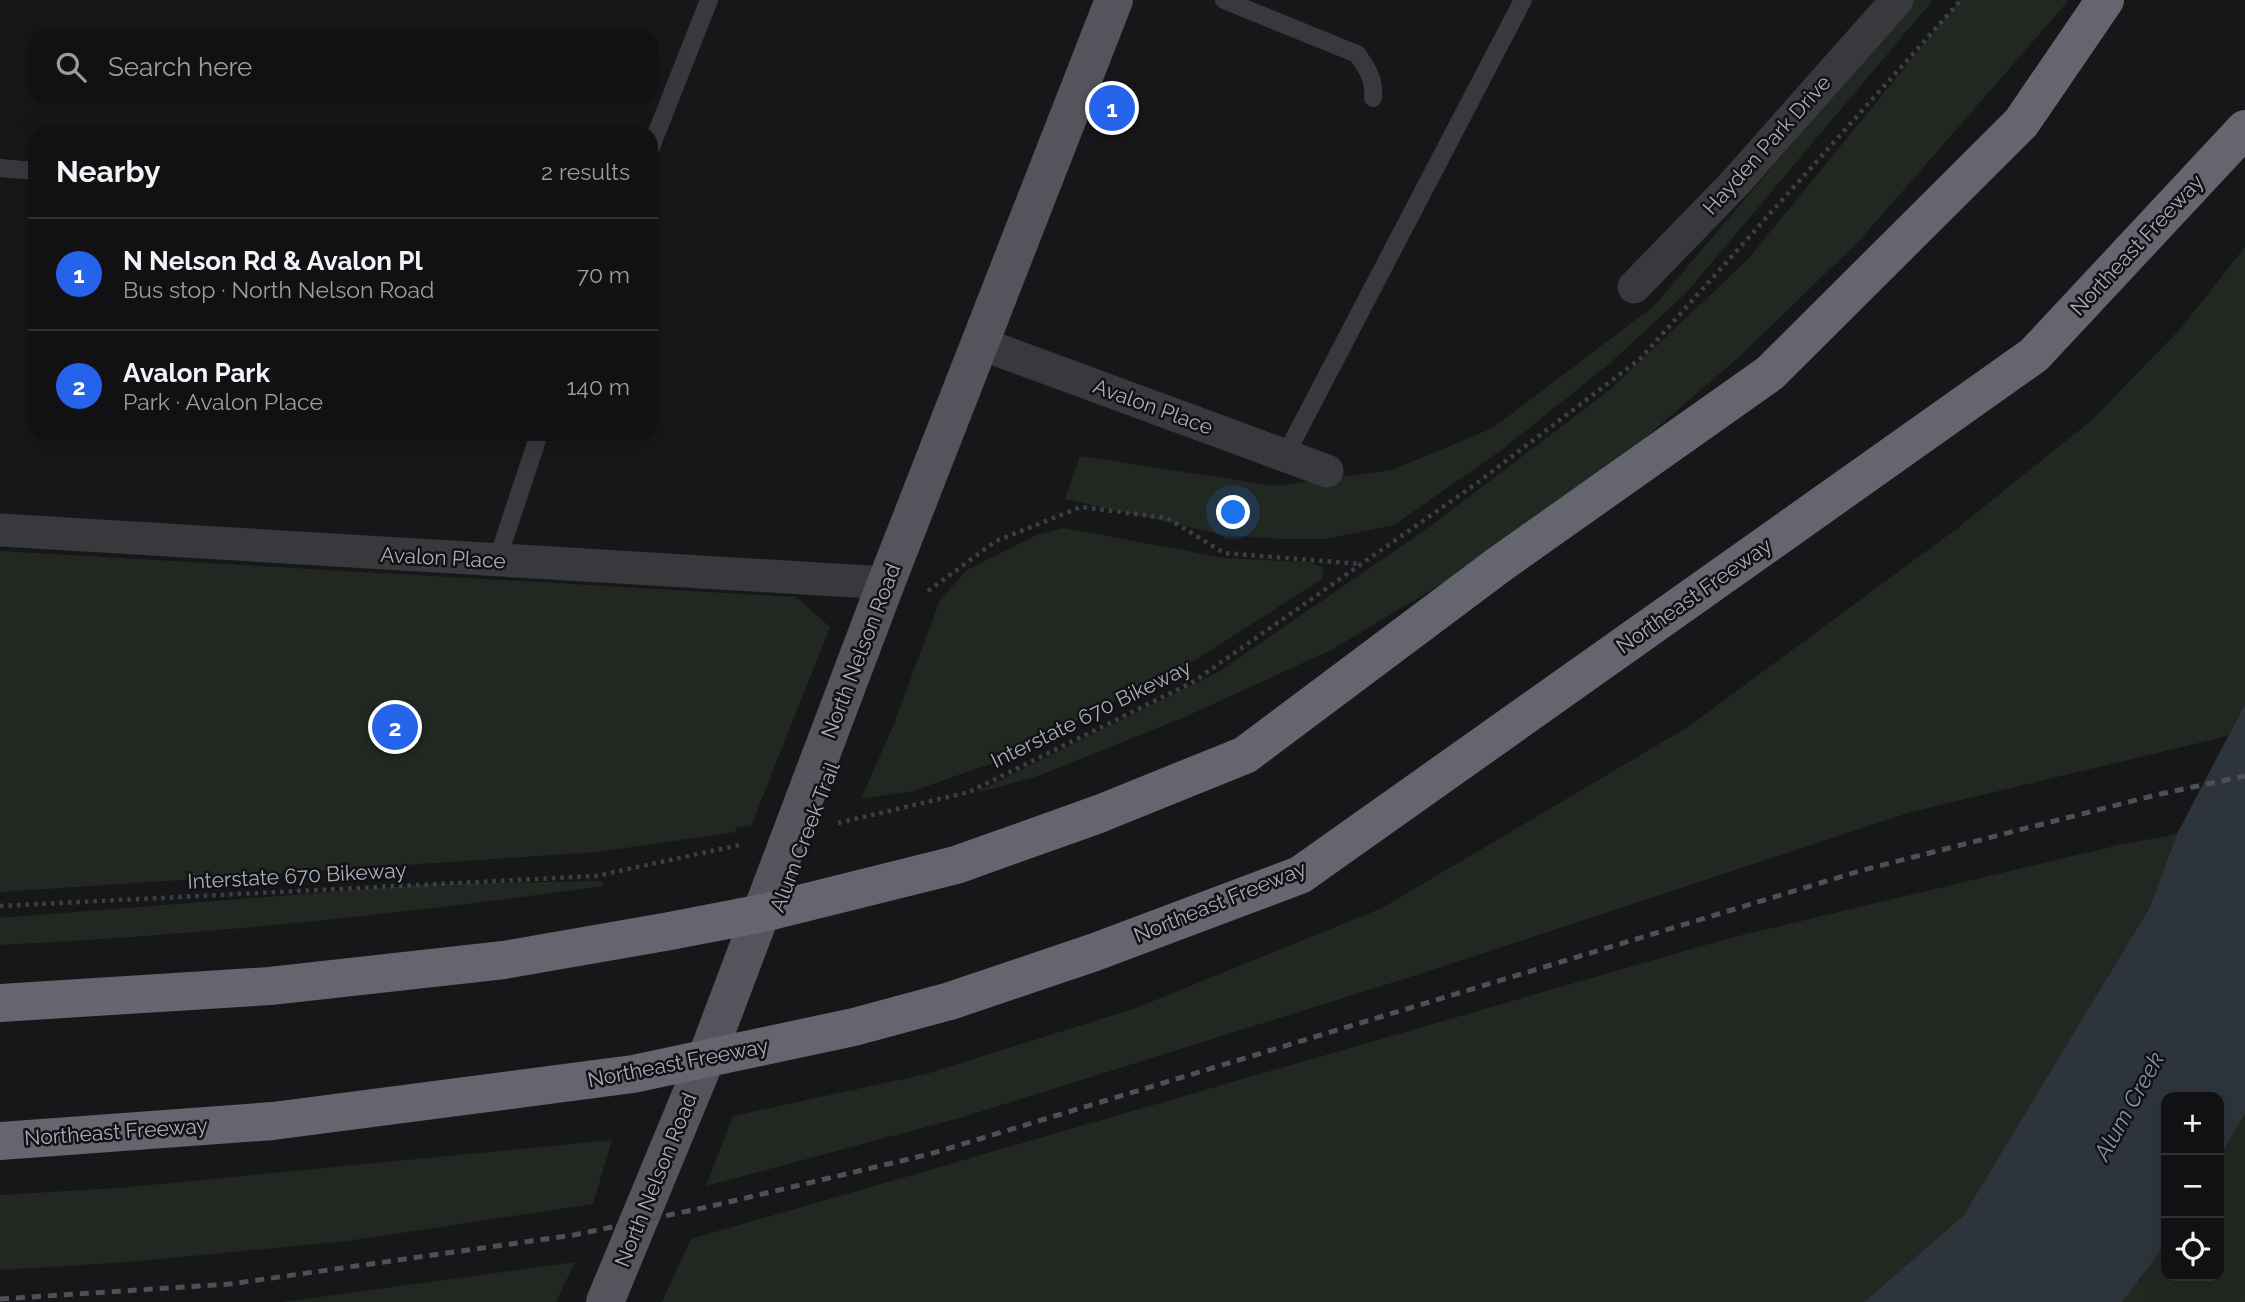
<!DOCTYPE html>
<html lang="en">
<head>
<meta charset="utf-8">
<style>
  body { margin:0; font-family:Raleway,sans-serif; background:#1a1a1c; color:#f1f3f6 }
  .controls { position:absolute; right:21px; bottom:21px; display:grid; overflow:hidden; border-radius:14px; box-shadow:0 7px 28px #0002 }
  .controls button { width:63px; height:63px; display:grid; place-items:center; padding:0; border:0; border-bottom:2px solid #303133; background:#111113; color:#f1f3f6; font:35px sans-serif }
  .you { position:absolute; left:1234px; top:513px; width:24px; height:24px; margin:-18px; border:5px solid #fff; border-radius:50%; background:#1a73e8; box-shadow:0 0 0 10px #1a73e833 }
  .badge { display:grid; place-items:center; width:46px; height:46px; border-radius:50%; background:#2563eb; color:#fff; font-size:23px; font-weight:700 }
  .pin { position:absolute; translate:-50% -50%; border:4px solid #fff; box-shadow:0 2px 7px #0006 }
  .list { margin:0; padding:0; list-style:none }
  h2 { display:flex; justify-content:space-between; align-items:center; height:91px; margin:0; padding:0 28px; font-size:30px }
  h2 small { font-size:23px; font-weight:400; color:#9c9da0 }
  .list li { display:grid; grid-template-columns:46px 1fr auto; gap:21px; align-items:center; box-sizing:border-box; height:112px; padding:0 28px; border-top:2px solid #303133 }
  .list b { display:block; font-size:26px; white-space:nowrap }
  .list p { margin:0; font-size:23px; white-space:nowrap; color:#9c9da0 }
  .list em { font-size:23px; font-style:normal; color:#9c9da0 }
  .icon { flex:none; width:38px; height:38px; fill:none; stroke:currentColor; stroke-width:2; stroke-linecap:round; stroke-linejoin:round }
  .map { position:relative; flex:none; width:2245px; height:1302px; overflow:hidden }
  .search { position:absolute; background:#111113; box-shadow:0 7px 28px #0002; left:28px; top:28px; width:630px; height:77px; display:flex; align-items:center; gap:18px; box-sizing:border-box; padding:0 24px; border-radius:21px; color:#9c9da0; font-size:26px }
  .panel { position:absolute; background:#111113; box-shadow:0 7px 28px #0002; left:28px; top:126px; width:630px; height:315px; border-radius:21px }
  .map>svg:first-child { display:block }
</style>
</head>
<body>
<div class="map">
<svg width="2245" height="1302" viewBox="0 0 2245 1302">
  <rect width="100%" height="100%" fill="#171719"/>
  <g fill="#212822">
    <polygon points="1909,0 1933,0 1686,293 1609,364 1503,449 1394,525 1326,539 1282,539 1225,535 1065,499 1080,456 1275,486 1392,470 1493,428 1655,305 1858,66"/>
    <polygon points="1960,0 2069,0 1860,240 1739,357 1615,464 1483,559 1333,649 1187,716 1038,776 973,794 1220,671 1425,530 1611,389 1749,258"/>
    <polygon points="2245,247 2245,704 2228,736 1911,812 1423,973 963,1117 706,1186 733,1116 926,1074 1136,1008 1382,908 1688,727 1955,530 2092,420 2182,327"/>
    <polygon points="1064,528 1225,558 1309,562 1324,568 1322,579 1189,664 990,764 913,791 861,799 894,724 940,600 967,570 1037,535"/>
    <polygon points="0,551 796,597 830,627 751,826 736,827 735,832 598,852 0,892"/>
    <polygon points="2177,834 2150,907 1963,1216 1864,1302 662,1302 691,1239 1726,939 2119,845"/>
    <path d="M 603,881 L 603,886 C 403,914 202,935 0,945 L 0,918 L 432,884 Z"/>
    <polygon points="2245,1114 2245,1302 2122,1302 2166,1244 2166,1276 2219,1276 2219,1157"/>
    <polygon points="612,1140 593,1204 347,1241 129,1262 0,1270 0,1195 119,1188"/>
    <polygon points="575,1262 556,1302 283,1302"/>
  </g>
  <polygon fill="#2d343c" points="2245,704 2245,1114 2219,1157 2219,1097 2166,1097 2166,1244 2122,1302 1864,1302 1963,1216 2150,907 2177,834"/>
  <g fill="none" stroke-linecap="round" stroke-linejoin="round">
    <g stroke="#3e3f44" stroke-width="4.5" stroke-dasharray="3.5 5" stroke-linecap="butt">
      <polyline points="928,591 996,541 1081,507 1167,518 1224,553 1361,564"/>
      <polyline points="838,823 969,792 1193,682 1477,483 1640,359 1961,0"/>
      <polyline points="0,906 596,876 744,844"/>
    </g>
    <g stroke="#38383d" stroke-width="18">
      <path d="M 1224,0 L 1357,54 C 1367,68 1375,80 1373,98"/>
      <polyline points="651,147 709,0"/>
      <polyline points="0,168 35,171"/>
      <polyline points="1285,456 1523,0"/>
      <polyline points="497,561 539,434"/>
    </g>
    <g stroke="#38383d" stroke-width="33">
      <polyline points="1634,287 1735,183 1897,0"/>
      <polyline points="979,343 1327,471"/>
      <polyline points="0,530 886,583"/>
    </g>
    <polyline stroke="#54555c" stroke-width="38" points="605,1302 707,1056 886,583 1114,0"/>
    <g stroke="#64656e" stroke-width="38">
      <polyline points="0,1003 270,986 504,960 670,931 763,913 956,865 1099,814 1245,755 1500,564 1770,373 2021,123 2105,0"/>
      <polyline points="0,1141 273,1121 633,1074 854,1027 950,1001 1095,952 1300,875 2034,355 2245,129"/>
    </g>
    <polyline stroke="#4f5056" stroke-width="5" stroke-dasharray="9 7" stroke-linecap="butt" points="0,1299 230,1284 574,1235 712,1206 930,1154 1863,870 2160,794 2245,776"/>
  </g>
  <g text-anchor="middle" stroke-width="5" stroke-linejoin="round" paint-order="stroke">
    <g font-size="21" fill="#a9acb8" stroke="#121214">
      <text transform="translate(1767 145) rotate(-48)" y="7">Hayden Park Drive</text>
      <text transform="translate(2137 245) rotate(-47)" y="7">Northeast Freeway</text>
      <text transform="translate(1153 407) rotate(20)" y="7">Avalon Place</text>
      <text transform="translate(443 558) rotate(3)" y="7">Avalon Place</text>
      <text transform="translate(1694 596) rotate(-35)" y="7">Northeast Freeway</text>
      <text transform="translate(861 651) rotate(-69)" y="7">North Nelson Road</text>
      <text transform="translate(1091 714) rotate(-26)" y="7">Interstate 670 Bikeway</text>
      <text transform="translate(805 837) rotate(-69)" y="7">Alum Creek Trail</text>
      <text transform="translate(297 876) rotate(-3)" y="7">Interstate 670 Bikeway</text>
      <text transform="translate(1220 902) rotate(-22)" y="7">Northeast Freeway</text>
      <text transform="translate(678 1063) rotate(-11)" y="7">Northeast Freeway</text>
      <text transform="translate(116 1132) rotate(-4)" y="7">Northeast Freeway</text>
      <text transform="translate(656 1180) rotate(-68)" y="7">North Nelson Road</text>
    </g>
    <g font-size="23" font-style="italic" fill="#8296b2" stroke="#121214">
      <text transform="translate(2129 1106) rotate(-61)" y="8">Alum Creek</text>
    </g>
  </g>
</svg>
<div class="controls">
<button>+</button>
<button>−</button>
<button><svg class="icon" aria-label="locate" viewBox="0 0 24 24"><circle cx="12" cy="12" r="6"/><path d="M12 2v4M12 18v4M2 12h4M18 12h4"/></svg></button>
</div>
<div class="you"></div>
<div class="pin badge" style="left:1112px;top:108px">1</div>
<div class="pin badge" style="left:395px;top:727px">2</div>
<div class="search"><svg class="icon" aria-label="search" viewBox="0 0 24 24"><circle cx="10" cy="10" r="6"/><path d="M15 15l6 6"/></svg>Search here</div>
<section class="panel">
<h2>Nearby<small>2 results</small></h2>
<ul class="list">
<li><span class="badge">1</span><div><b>N Nelson Rd &amp; Avalon Pl</b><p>Bus stop · North Nelson Road</p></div><em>70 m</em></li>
<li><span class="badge">2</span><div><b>Avalon Park</b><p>Park · Avalon Place</p></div><em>140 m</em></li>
</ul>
</section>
</div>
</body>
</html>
